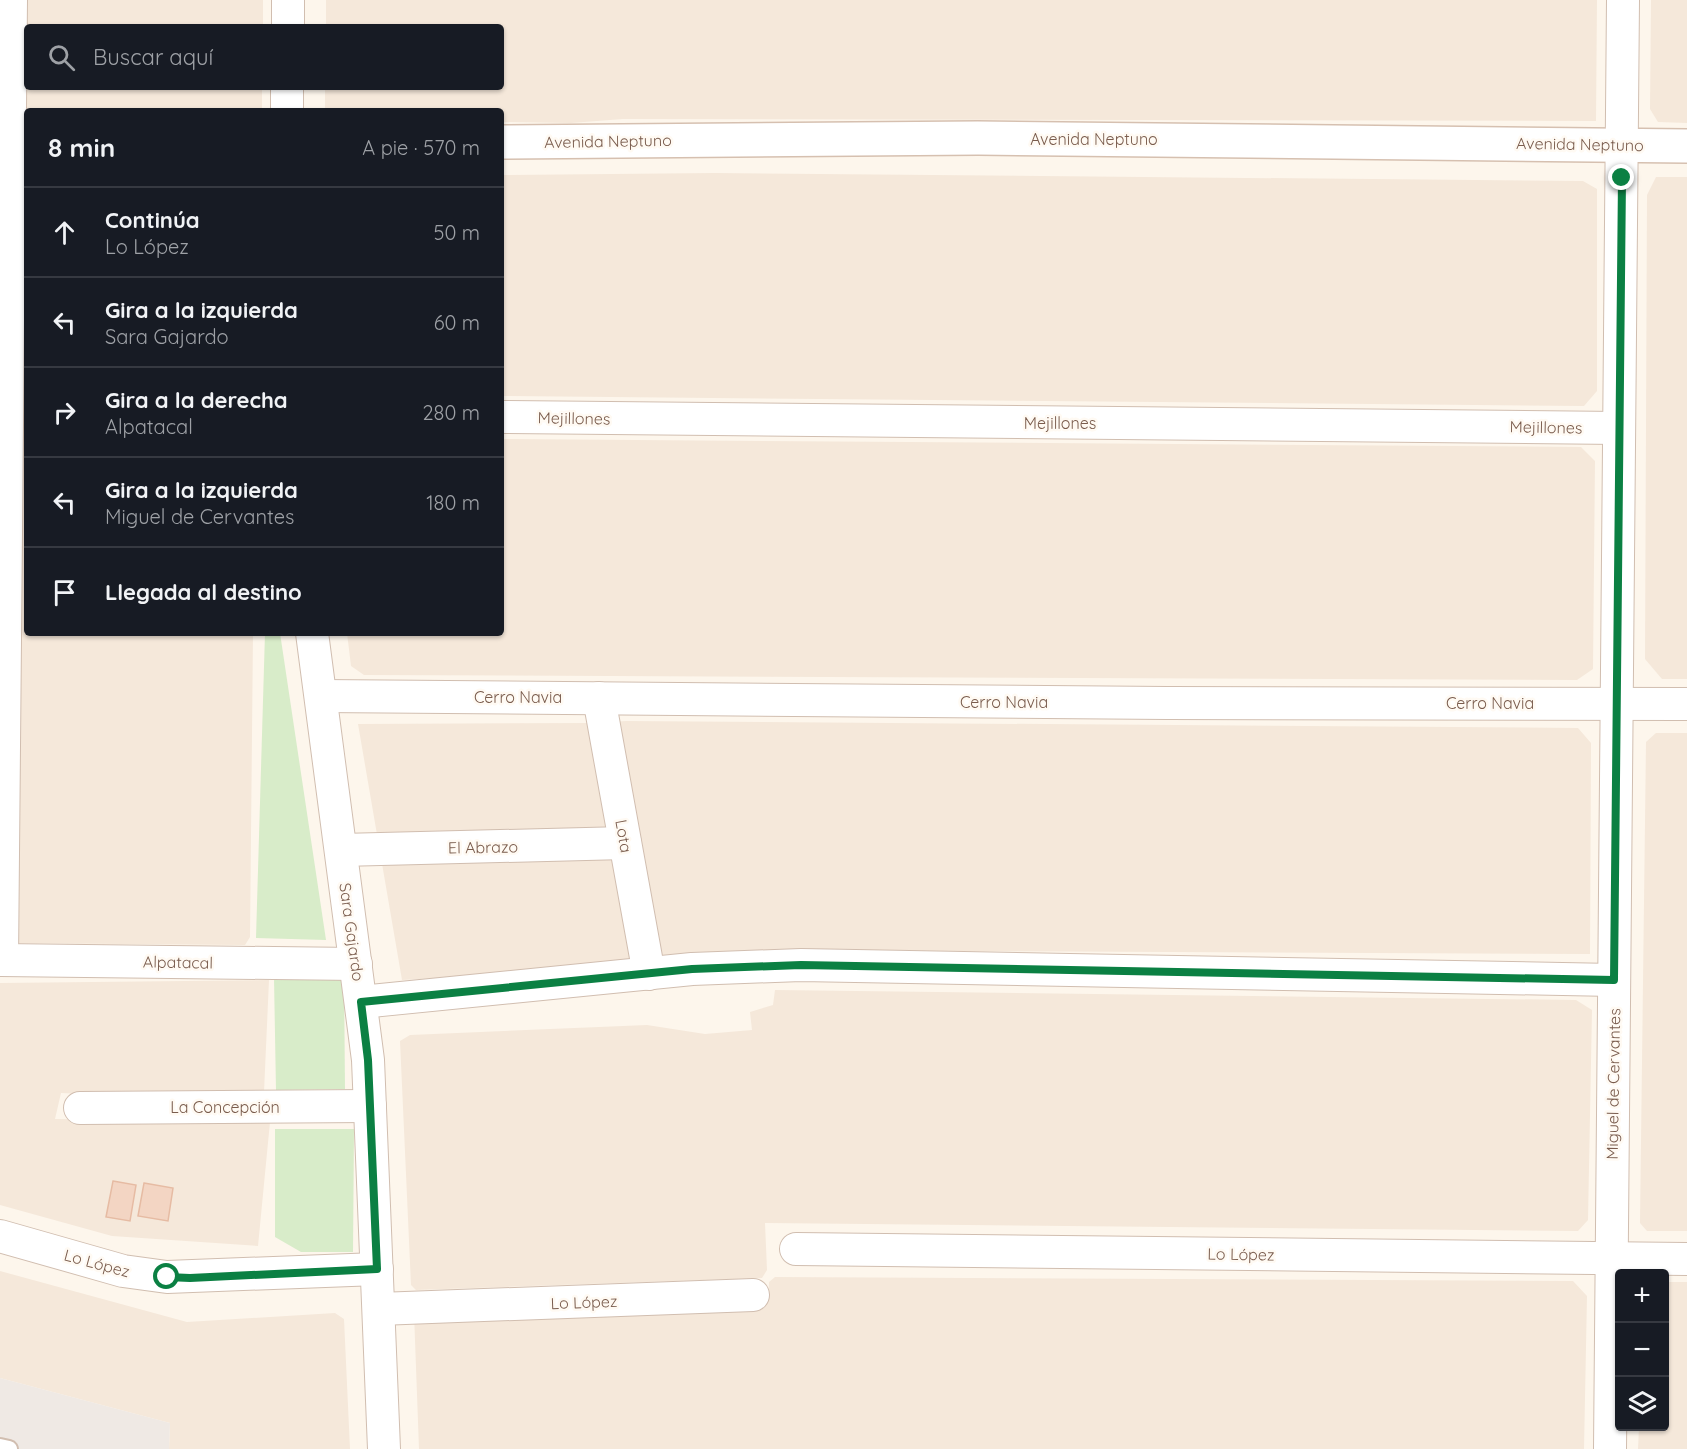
<!DOCTYPE html>
<html lang="es">
<head>
<meta charset="utf-8">
<style>
  body { margin:0; font-family:Quicksand,sans-serif; background:#20242c; color:#f1f3f6 }
  .controls { position:absolute; right:18px; bottom:18px; display:grid; overflow:hidden; border-radius:6px; box-shadow:0 2px 4px #0004 }
  .controls button { width:54px; height:54px; display:grid; place-items:center; padding:0; border:0; border-bottom:2px solid #363941; background:#171b24; color:#f1f3f6; font:30px sans-serif }
  .stop { position:absolute; width:18px; height:18px; margin:-14px; border:4px solid #0b8043; border-radius:50%; background:#fff }
  .stop.end { background:#0b8043; border-color:#fff; box-shadow:0 2px 6px #0008 }
  .list { margin:0; padding:0; list-style:none }
  h2 { display:flex; justify-content:space-between; align-items:center; height:78px; margin:0; padding:0 24px; font-size:26px }
  h2 small { font-size:20px; font-weight:400; color:#9ea1a6 }
  .list li { display:grid; grid-template-columns:39px 1fr auto; gap:18px; align-items:center; box-sizing:border-box; height:90px; padding:0 24px; border-top:2px solid #363941 }
  .list b { display:block; font-size:22px; white-space:nowrap }
  .list p { margin:0; font-size:20px; white-space:nowrap; color:#9ea1a6 }
  .list em { font-size:20px; font-style:normal; color:#9ea1a6 }
  .icon { flex:none; width:33px; height:33px; fill:none; stroke:currentColor; stroke-width:2; stroke-linecap:round; stroke-linejoin:round }
  .map { position:relative; flex:none; width:1687px; height:1449px; overflow:hidden }
  .search { position:absolute; background:#171b24; box-shadow:0 2px 4px #0004; left:24px; top:24px; width:480px; height:66px; display:flex; align-items:center; gap:15px; box-sizing:border-box; padding:0 21px; border-radius:6px; color:#9ea1a6; font-size:22px }
  .panel { position:absolute; background:#171b24; box-shadow:0 2px 4px #0004; left:24px; top:108px; width:480px; height:528px; border-radius:6px }
  .map>svg:first-child { display:block }
</style>
</head>
<body>
<div class="map">
<svg width="1687" height="1449" viewBox="0 0 1687 1449">
  <rect width="100%" height="100%" fill="#fdf6ec"/>
  <g fill="#f5e8da">
    <polygon points="0,0 263,0 263,27 27,27 27,87 262,87 262,111 27,111 27,119 0,119"/>
    <polygon points="326,0 1597,0 1596,121 623,119 571,123 501,122 501,111 325,111 325,87 501,87 501,27 326,27"/>
    <polygon points="1651,0 1687,0 1687,123 1658,122 1650,109"/>
    <polygon points="16,169 27,169 27,389 14,389"/>
    <polygon points="715,173 1583,181 1597,189 1597,391 1584,406 501,396 501,175"/>
    <polygon points="1656,177 1687,177 1687,679 1662,679 1645,659 1647,195"/>
    <polygon points="0,421 27,421 27,633 253,633 250,937 245,945 0,943"/>
    <polygon points="501,439 1581,447 1595,461 1593,669 1577,680 364,675 351,666 347,633 501,633"/>
    <polygon points="626,721 1578,728 1591,743 1590,954 749,950 560,971 402,980 358,724 593,723"/>
    <polygon points="1656,733 1687,733 1687,1231 1647,1231 1640,1223 1646,742"/>
    <polygon points="269,980 264,1092 154,1097 61,1093 55,1119 270,1122 258,1246 112,1236 0,1205 0,983"/>
    <polygon points="775,990 1576,1000 1592,1010 1588,1220 1578,1231 765,1223 767,1270 762,1278 416,1290 411,1285 400,1041 410,1035 647,1025 705,1034 752,1030 750,1012 773,1005"/>
    <polygon points="0,1271 187,1322 335,1313 344,1319 350,1449 169,1449 170,1423 0,1378"/>
    <polygon points="775,1277 1573,1281 1587,1296 1584,1449 419,1449 414,1313 768,1303 769,1282"/>
    <polygon points="1665,1282 1687,1282 1687,1449 1638,1449 1639,1427 1664,1426"/>
  </g>
  <polygon fill="#efe9e4" points="0,1378 170,1423 169,1449 0,1449"/>
  <g fill="#d8ecc9">
    <polygon points="265,633 280,633 326,940 256,938"/>
    <polygon points="344,977 345,1089 276,1090 274,978"/>
    <polygon points="275,1129 354,1129 353,1252 301,1252 275,1237"/>
  </g>
  <g fill="#f3d5c3" stroke="#e6bba3" stroke-width="1.5">
    <polygon points="113,1181 136,1185 130,1221 106,1217"/>
    <polygon points="144,1183 173,1188 168,1221 138,1216"/>
  </g>
  <g fill="none" stroke-linecap="round" stroke-linejoin="round">
    <defs>
      <polyline id="lane" points="0,1447 9,1449"/>
      <g id="street">
        <polyline points="288,27 288,0"/>
        <polyline points="287,111 287,87"/>
        <polyline points="501,417 1619,428"/>
        <polyline points="312,633 368,1060 384,1449"/>
        <polyline points="321,696 1167,703 1687,704"/>
        <polyline points="599,698 649,974"/>
        <polyline points="341,850 625,843"/>
        <polyline points="0,960 356,964"/>
        <polyline points="2,960 11,0"/>
        <polyline points="361,1002 692,969 801,965 1614,980"/>
        <polyline points="80,1108 370,1106"/>
        <polyline points="0,1236 123,1271 167,1277 377,1269"/>
        <polyline points="796,1249 1687,1259"/>
        <polyline points="379,1309 753,1295"/>
        <polyline points="1610,1449 1623,0"/>
      </g>
      <g id="secondary">
        <polyline points="501,142 978,138 1687,146"/>
        <polyline points="0,144 27,145"/>
      </g>
    </defs>
    <use href="#lane" stroke="#d1beb0" stroke-width="20"/>
    <use href="#street" stroke="#d1beb0" stroke-width="34"/>
    <use href="#secondary" stroke="#d6c0b0" stroke-width="36"/>
    <use href="#lane" stroke="#fff" stroke-width="16"/>
    <use href="#street" stroke="#fff" stroke-width="32"/>
    <use href="#secondary" stroke="#fff" stroke-width="33"/>
  </g>
  <g fill="none" stroke-linecap="round" stroke-linejoin="round">
    <polyline stroke="#0b8043" stroke-width="8" points="167,1277 190,1278 377,1269 368,1060 361,1002 692,969 801,965 1614,980 1622,178"/>
  </g>
  <g text-anchor="middle" stroke-width="5" stroke-linejoin="round" paint-order="stroke">
    <g font-size="16" fill="#7a5c4d" stroke="#fffaf3">
      <text x="1094" y="145">Avenida Neptuno</text>
      <text transform="translate(608 141) rotate(-1)" y="6">Avenida Neptuno</text>
      <text transform="translate(1580 144) rotate(1)" y="6">Avenida Neptuno</text>
      <text transform="translate(574 418) rotate(1)" y="6">Mejillones</text>
      <text x="1060" y="429">Mejillones</text>
      <text transform="translate(1546 427) rotate(1)" y="6">Mejillones</text>
      <text x="518" y="703">Cerro Navia</text>
      <text x="1004" y="708">Cerro Navia</text>
      <text x="1490" y="709">Cerro Navia</text>
      <text transform="translate(624 836) rotate(80)" y="6">Lota</text>
      <text transform="translate(483 847) rotate(-1)" y="6">El Abrazo</text>
      <text transform="translate(352 932) rotate(82)" y="6">Sara Gajardo</text>
      <text transform="translate(178 962) rotate(1)" y="6">Alpatacal</text>
      <text transform="translate(1613 1084) rotate(-89)" y="6">Miguel de Cervantes</text>
      <text x="225" y="1113">La Concepción</text>
      <text transform="translate(1241 1254) rotate(1)" y="6">Lo López</text>
      <text transform="translate(97 1263) rotate(15)" y="6">Lo López</text>
      <text transform="translate(584 1302) rotate(-2)" y="6">Lo López</text>
    </g>
  </g>
</svg>
<div class="controls">
<button>+</button>
<button>−</button>
<button><svg class="icon" aria-label="layers" viewBox="0 0 24 24"><path d="M12 4l9 5-9 5-9-5zM3 14l9 5 9-5"/></svg></button>
</div>
<div class="stop" style="left:167px;top:1277px"></div>
<div class="stop end" style="left:1622px;top:178px"></div>
<div class="search"><svg class="icon" aria-label="search" viewBox="0 0 24 24"><circle cx="10" cy="10" r="6"/><path d="M15 15l6 6"/></svg>Buscar aquí</div>
<section class="panel">
<h2>8 min<small>A pie · 570 m</small></h2>
<ul class="list">
<li><svg class="icon" aria-label="ahead" viewBox="0 0 24 24"><path d="M12 20V5M6 11l6-6 6 6"/></svg><div><b>Continúa</b><p>Lo López</p></div><em>50 m</em></li>
<li><svg class="icon" aria-label="left" viewBox="0 0 24 24"><path d="M17 20v-9H6M10 6l-5 5 5 5"/></svg><div><b>Gira a la izquierda</b><p>Sara Gajardo</p></div><em>60 m</em></li>
<li><svg class="icon" aria-label="right" viewBox="0 0 24 24"><path d="M7 20v-9h11M14 6l5 5-5 5"/></svg><div><b>Gira a la derecha</b><p>Alpatacal</p></div><em>280 m</em></li>
<li><svg class="icon" aria-label="left" viewBox="0 0 24 24"><path d="M17 20v-9H6M10 6l-5 5 5 5"/></svg><div><b>Gira a la izquierda</b><p>Miguel de Cervantes</p></div><em>180 m</em></li>
<li><svg class="icon" aria-label="arrive" viewBox="0 0 24 24"><path d="M6 21V4h12l-3 4 3 4H6"/></svg><div><b>Llegada al destino</b></div></li>
</ul>
</section>
</div>
</body>
</html>
